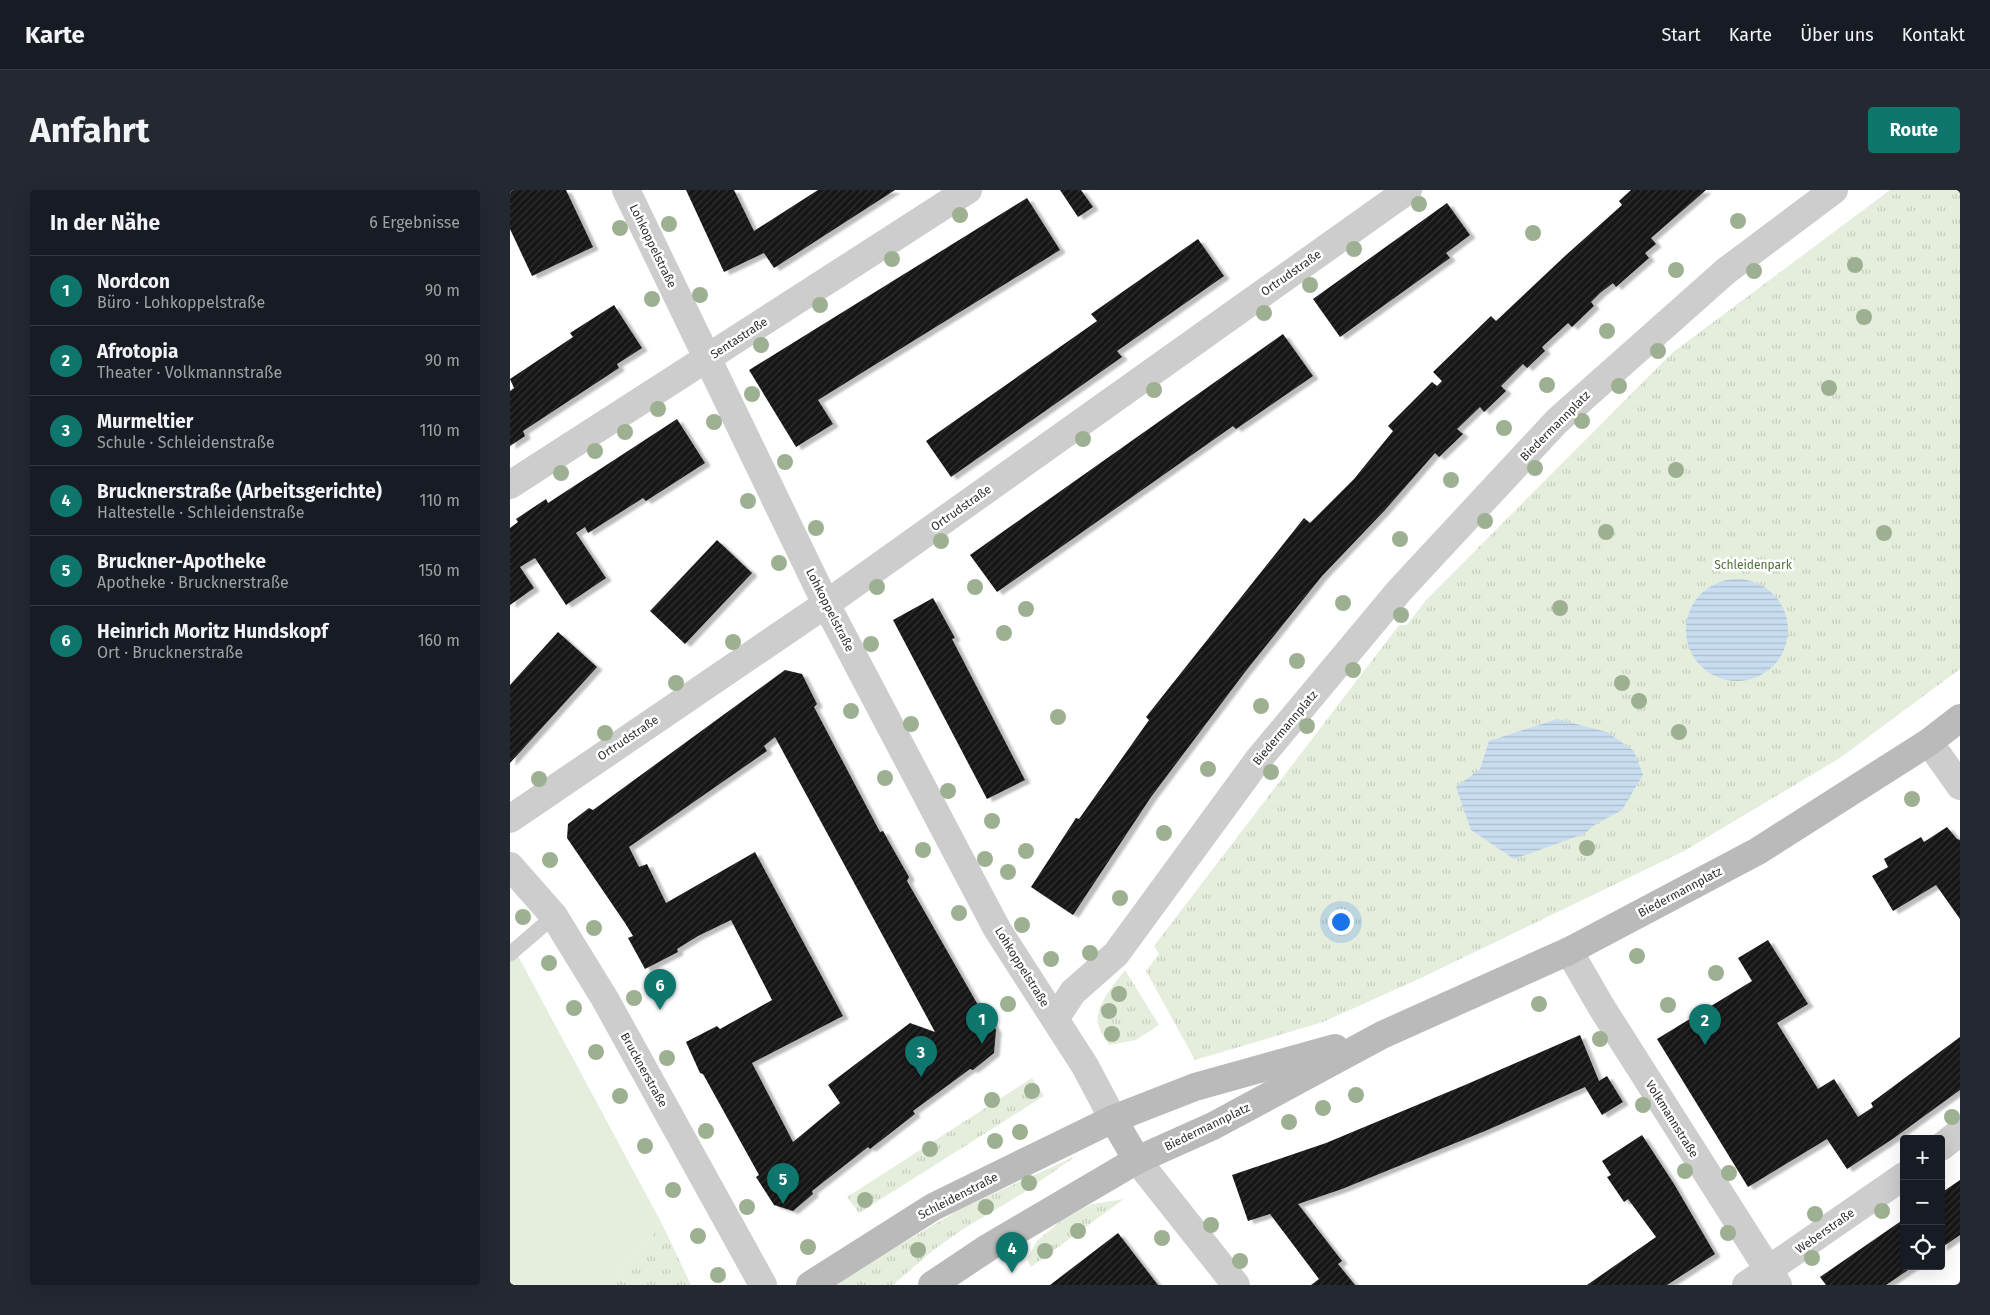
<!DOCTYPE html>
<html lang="de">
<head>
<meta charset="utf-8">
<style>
  body { margin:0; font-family:"Fira Sans",sans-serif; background:#242831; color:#f1f3f6 }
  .controls { position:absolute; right:15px; bottom:15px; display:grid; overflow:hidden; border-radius:5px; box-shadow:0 5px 20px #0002 }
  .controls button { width:45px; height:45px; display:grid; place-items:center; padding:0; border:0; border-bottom:1px solid #363941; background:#171b24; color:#f1f3f6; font:25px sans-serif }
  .you { position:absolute; left:830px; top:731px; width:18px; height:18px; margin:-12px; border:4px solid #fff; border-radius:50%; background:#1a73e8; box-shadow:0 0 0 8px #1a73e833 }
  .badge { display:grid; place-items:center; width:32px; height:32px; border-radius:50%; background:#0f766e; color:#fff; font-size:16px; font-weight:700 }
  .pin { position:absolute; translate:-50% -41px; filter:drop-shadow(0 1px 2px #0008) }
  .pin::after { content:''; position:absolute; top:26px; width:18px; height:15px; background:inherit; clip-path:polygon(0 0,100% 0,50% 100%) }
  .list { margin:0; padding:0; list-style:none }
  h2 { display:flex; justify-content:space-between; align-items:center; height:65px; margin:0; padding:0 20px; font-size:21px }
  h2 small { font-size:16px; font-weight:400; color:#9ea1a6 }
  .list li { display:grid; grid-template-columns:32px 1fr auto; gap:15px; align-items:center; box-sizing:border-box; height:70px; padding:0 20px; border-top:1px solid #363941 }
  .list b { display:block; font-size:19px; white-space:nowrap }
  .list p { margin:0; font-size:16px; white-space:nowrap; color:#9ea1a6 }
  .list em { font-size:16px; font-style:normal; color:#9ea1a6 }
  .icon { flex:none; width:28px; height:28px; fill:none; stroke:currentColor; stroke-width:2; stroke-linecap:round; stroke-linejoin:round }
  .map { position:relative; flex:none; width:1450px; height:1095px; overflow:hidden; border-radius:5px }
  header { display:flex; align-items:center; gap:30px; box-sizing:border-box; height:70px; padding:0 25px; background:#171b24; border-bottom:1px solid #363941 }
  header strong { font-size:24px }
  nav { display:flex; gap:28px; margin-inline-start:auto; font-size:18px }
  .intro { display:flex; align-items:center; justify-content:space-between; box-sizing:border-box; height:120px; padding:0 30px }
  h1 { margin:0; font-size:35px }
  .button { padding:12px 22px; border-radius:5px; background:#0f766e; color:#fff; font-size:18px; font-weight:700 }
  main { display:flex; gap:30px; padding:0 30px }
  aside { flex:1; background:#171b24; border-radius:5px; box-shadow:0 5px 20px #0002 }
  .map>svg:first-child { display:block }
</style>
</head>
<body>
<header>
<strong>Karte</strong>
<nav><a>Start</a><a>Karte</a><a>Über uns</a><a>Kontakt</a></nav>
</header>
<div class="intro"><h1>Anfahrt</h1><a class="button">Route</a></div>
<main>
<aside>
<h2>In der Nähe<small>6 Ergebnisse</small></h2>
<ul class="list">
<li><span class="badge">1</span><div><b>Nordcon</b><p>Büro · Lohkoppelstraße</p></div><em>90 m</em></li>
<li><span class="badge">2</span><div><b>Afrotopia</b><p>Theater · Volkmannstraße</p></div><em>90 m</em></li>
<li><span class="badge">3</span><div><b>Murmeltier</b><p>Schule · Schleidenstraße</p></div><em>110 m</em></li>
<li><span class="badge">4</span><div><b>Brucknerstraße (Arbeitsgerichte)</b><p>Haltestelle · Schleidenstraße</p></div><em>110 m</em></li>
<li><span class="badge">5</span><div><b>Bruckner-Apotheke</b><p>Apotheke · Brucknerstraße</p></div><em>150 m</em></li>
<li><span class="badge">6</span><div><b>Heinrich Moritz Hundskopf</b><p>Ort · Brucknerstraße</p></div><em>160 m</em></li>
</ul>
</aside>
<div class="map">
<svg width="1450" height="1095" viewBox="0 0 1450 1095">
  <defs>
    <pattern id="grass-tufts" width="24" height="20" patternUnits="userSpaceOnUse" patternTransform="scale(1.25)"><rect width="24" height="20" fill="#e5eedd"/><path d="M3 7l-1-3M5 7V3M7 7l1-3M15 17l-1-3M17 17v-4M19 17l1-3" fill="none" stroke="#c5ccbe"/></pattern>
    <pattern id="water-rules" width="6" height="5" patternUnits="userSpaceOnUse" patternTransform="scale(1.25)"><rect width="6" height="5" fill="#c8ddef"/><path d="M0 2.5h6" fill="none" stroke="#acbecd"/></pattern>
    <pattern id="building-hatch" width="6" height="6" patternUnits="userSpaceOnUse" patternTransform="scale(1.25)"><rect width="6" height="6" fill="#171717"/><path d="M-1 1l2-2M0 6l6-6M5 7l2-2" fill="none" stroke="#303030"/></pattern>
    <filter id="shadow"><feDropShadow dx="5.5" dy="3" stdDeviation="1" flood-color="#0004"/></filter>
  </defs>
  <rect width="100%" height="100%" fill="#fff"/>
  <g fill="url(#grass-tufts)">
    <polygon points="1380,0 1450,0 1450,479 1330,568 1174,661 913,787 813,832 685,870 636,781 649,764 644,756 889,435 897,435 916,410 1162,163"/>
    <path d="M 615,780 L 649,835 L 626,850 L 599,855 C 596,849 591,843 589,837 C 582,819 605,793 615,780 Z"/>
    <polygon points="522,888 534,906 349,1023 337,1007"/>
    <polygon points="566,966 513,1003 450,1041 421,1062 383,1095 322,1095 452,1018"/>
    <polygon points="614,1009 521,1077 517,1069 527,1051 553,1029 582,1014"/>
    <polygon points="152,1034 181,1095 99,1095"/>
  </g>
  <polygon fill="#e5eedd" points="0,751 152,1034 99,1095 0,1095"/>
  <g fill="url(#water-rules)">
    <circle cx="1227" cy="440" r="51"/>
    <polygon points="1047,529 1097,542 1124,561 1133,585 1112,620 1086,634 1074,644 1004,669 961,640 946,597 970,579 979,551"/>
  </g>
  <g fill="url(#building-hatch)" fill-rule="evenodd" filter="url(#shadow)">
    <polygon points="0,0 56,0 83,57 22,86 0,39"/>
    <polygon points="176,0 224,0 244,41 308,0 385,0 264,78 254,63 214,82"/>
    <polygon points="550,0 571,0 583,17 568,27"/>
    <polygon points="1121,0 1196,0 1141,48 1146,54 1135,63 1139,68 1106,97 1103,93 1090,103 1081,112 1084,116 1062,137 1058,133 1032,157 1035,161 1017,178 1013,174 991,196 996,201 974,222 970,217 947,239 953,244 929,267 925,263 875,320 812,386 735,482 641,607 563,725 521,697 566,628 569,629 639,530 636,527 794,328 800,333 844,289 883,241 878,236 922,192 927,196 932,191 923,182 981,126 986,131 1055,66 1112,15 1109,11"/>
    <polygon points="517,8 550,60 308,210 323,234 286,257 239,180"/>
    <polygon points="937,13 960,45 936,63 940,68 830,147 803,109"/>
    <polygon points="688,49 714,86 607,161 612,167 441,287 416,251 587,131 581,124"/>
    <polygon points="104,115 132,158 107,174 109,178 13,241 15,246 0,256 0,201 4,198 0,189 63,147 60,143"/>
    <polygon points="773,144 803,186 726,239 723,236 487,402 460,365"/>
    <polygon points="167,229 195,273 136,311 133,308 78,343 75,337 66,343 96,388 56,415 25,368 10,377 24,398 0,415 0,338 8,332 6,329 36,309 38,313"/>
    <polygon points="207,350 242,383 175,454 140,421"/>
    <polygon points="423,408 445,448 442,449 515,590 477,609 383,430"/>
    <polygon points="48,442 87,477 0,573 0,495"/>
    <path d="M 275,480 L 292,484 L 307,514 L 304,517 L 370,642 L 373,641 L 383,659 L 399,687 L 397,691 L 472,822 L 475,821 L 486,840 L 484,863 L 463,880 L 460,879 L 403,921 L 405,924 L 360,959 L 358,957 L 302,1001 L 303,1004 L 283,1021 L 264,1015 L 246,987 L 249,985 L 193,884 L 190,883 L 176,852 L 207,836 L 210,839 L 262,810 L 221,730 L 188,746 L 167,759 L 168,762 L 135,779 L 118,748 L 123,746 L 115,733 L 57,648 L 58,634 L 79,618 L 83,620 ZM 265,547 L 425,842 L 400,833 L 318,895 L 330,913 L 283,952 L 242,873 L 333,826 L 245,662 L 156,713 L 137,674 L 129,677 L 119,657 L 257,561 L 254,556 Z"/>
    <polygon points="1437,637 1447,649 1450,650 1450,729 1426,695 1383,721 1362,686 1378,677 1374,669 1411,647 1414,652"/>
    <polygon points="1258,750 1298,814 1267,833 1308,899 1324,889 1348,927 1363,917 1361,913 1450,847 1450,900 1384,948 1337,979 1317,949 1238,997 1147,849 1242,791 1228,768"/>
    <polygon points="1070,845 1089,891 1097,886 1113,912 1092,925 1075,897 975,941 832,999 788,1014 832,1071 828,1074 845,1095 801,1095 809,1089 760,1024 738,1031 722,985 816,953 955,895"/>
    <polygon points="1132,945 1164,994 1205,1064 1157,1095 1077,1095 1146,1047 1118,1009 1114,1012 1097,987 1101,985 1092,971"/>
    <polygon points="1450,990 1450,1045 1431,1058 1431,1003"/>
    <polygon points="1394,1029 1394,1076 1404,1076 1376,1095 1316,1095 1310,1087"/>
    <polygon points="608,1043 648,1095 540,1095"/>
  </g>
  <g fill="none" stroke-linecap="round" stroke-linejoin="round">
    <polyline stroke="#cdcdcd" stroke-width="15" points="0,764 44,726"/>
    <g stroke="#cdcdcd" stroke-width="28">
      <polyline points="116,0 316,414 487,739 575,876 603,929"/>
      <polyline points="0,295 458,0"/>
      <polyline points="1419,552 1450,596"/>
      <polyline points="0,629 316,414 898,0"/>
      <polyline points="0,676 44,726 95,809 253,1095"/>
      <polyline points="1059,761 1092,818 1268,1095"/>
      <polyline points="545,829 563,802 606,764 748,570 889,401 1047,231 1216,81 1324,0"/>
      <polyline points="1431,957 1450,942"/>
      <polyline points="627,970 726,1095"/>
      <polyline points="1236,1095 1394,986"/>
    </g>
    <g stroke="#bababa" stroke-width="28">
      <polyline points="603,929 627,970"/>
      <polyline points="300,1095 423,1017 603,929 685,897 825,858"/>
      <polyline points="422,1095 479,1057 627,970 703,936 872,845 1059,761 1248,661 1419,552 1450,528"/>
    </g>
  </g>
  <g fill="#9eb092">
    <circle cx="909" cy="14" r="8"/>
    <circle cx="450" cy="25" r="8"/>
    <circle cx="1228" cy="31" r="8"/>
    <circle cx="159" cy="34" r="8"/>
    <circle cx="110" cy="38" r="8"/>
    <circle cx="1023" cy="43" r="8"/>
    <circle cx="844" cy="59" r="8"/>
    <circle cx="382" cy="69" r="8"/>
    <circle cx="1345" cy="75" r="8"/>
    <circle cx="1166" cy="80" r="8"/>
    <circle cx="1244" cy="81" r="8"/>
    <circle cx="800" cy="95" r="8"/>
    <circle cx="190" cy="105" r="8"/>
    <circle cx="142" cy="109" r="8"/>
    <circle cx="310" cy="115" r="8"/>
    <circle cx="754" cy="123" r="8"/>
    <circle cx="1354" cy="127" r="8"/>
    <circle cx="1097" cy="141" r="8"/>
    <circle cx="251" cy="155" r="8"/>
    <circle cx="1148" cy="161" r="8"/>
    <circle cx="1037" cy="195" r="8"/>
    <circle cx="1109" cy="196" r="8"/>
    <circle cx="1319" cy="198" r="8"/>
    <circle cx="644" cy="200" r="8"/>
    <circle cx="242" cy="204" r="8"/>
    <circle cx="148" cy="219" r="8"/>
    <circle cx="1072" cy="231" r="8"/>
    <circle cx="204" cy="232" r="8"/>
    <circle cx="994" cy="238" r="8"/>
    <circle cx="115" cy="242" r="8"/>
    <circle cx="573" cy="249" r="8"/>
    <circle cx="85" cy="261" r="8"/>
    <circle cx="275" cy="272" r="8"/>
    <circle cx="1025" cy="278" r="8"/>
    <circle cx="1166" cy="280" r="8"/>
    <circle cx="51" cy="283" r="8"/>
    <circle cx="941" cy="290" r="8"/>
    <circle cx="238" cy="311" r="8"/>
    <circle cx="975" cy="331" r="8"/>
    <circle cx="306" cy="338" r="8"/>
    <circle cx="1096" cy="342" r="8"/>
    <circle cx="1374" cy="343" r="8"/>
    <circle cx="890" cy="349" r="8"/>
    <circle cx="431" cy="351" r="8"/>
    <circle cx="269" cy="373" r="8"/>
    <circle cx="367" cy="397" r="8"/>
    <circle cx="465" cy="397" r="8"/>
    <circle cx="833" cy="413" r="8"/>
    <circle cx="1050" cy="418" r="8"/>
    <circle cx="516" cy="419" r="8"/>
    <circle cx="891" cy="425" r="8"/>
    <circle cx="494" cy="443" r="8"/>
    <circle cx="223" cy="452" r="8"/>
    <circle cx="361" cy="454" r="8"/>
    <circle cx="787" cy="471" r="8"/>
    <circle cx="843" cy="480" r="8"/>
    <circle cx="166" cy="493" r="8"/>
    <circle cx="1112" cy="493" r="8"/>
    <circle cx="1129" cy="511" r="8"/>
    <circle cx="751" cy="516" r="8"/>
    <circle cx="341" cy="521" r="8"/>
    <circle cx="548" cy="527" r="8"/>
    <circle cx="401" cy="534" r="8"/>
    <circle cx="797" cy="536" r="8"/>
    <circle cx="1169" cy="542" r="8"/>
    <circle cx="95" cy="543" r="8"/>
    <circle cx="698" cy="579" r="8"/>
    <circle cx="761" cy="582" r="8"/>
    <circle cx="375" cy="588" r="8"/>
    <circle cx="29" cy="589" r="8"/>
    <circle cx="438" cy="601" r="8"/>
    <circle cx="1402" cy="609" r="8"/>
    <circle cx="482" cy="631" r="8"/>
    <circle cx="654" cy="643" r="8"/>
    <circle cx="1077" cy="658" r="8"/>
    <circle cx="413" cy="660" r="8"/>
    <circle cx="516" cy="661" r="8"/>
    <circle cx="475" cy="669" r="8"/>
    <circle cx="40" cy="670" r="8"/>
    <circle cx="498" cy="682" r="8"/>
    <circle cx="610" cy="708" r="8"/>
    <circle cx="449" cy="723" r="8"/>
    <circle cx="13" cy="727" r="8"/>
    <circle cx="512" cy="735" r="8"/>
    <circle cx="84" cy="738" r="8"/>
    <circle cx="580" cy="763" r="8"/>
    <circle cx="1127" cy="766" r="8"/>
    <circle cx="541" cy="769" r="8"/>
    <circle cx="39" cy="773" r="8"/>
    <circle cx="1206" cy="783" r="8"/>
    <circle cx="609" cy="804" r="8"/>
    <circle cx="124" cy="808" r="8"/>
    <circle cx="498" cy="814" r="8"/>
    <circle cx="1029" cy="814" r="8"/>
    <circle cx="1158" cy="815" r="8"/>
    <circle cx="64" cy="818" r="8"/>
    <circle cx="599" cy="821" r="8"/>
    <circle cx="602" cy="844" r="8"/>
    <circle cx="1090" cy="849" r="8"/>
    <circle cx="86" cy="862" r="8"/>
    <circle cx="157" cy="868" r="8"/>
    <circle cx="522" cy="901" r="8"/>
    <circle cx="846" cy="905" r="8"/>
    <circle cx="110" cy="906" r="8"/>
    <circle cx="482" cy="910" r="8"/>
    <circle cx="1133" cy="915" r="8"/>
    <circle cx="813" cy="918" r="8"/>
    <circle cx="1442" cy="927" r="8"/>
    <circle cx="779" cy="932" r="8"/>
    <circle cx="196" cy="941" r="8"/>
    <circle cx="510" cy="942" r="8"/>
    <circle cx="485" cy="951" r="8"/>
    <circle cx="135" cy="956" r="8"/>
    <circle cx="420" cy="959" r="8"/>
    <circle cx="1175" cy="981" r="8"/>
    <circle cx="1219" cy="983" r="8"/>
    <circle cx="519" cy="993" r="8"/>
    <circle cx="163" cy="1000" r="8"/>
    <circle cx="355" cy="1010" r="8"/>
    <circle cx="237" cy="1017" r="8"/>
    <circle cx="476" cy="1017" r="8"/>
    <circle cx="1372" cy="1021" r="8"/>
    <circle cx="1305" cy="1024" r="8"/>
    <circle cx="701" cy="1035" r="8"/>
    <circle cx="568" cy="1041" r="8"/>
    <circle cx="1218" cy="1043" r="8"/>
    <circle cx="188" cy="1046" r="8"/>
    <circle cx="652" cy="1048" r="8"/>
    <circle cx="298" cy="1057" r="8"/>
    <circle cx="408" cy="1060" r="8"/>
    <circle cx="535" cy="1061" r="8"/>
    <circle cx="1302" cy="1068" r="8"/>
    <circle cx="730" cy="1071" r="8"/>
    <circle cx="208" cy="1085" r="8"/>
  </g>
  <g text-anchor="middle" stroke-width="5" stroke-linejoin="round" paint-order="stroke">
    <g font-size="12" fill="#303030" stroke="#fff">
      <text transform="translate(143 56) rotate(64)" y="4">Lohkoppelstraße</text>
      <text transform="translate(781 83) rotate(-35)" y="4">Ortrudstraße</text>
      <text transform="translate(229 148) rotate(-33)" y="4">Sentastraße</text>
      <text transform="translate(1045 236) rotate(-45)" y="4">Biedermannplatz</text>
      <text transform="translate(451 318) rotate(-35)" y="4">Ortrudstraße</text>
      <text transform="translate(320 420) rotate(63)" y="4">Lohkoppelstraße</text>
      <text transform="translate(775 538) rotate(-50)" y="4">Biedermannplatz</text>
      <text transform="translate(118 548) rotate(-34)" y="4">Ortrudstraße</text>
      <text transform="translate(1170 702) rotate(-28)" y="4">Biedermannplatz</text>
      <text transform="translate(512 777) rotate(58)" y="4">Lohkoppelstraße</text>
      <text transform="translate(134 880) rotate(61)" y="4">Brucknerstraße</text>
      <text transform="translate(1162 929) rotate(58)" y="4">Volkmannstraße</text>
      <text transform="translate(697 937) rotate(-26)" y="4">Biedermannplatz</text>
      <text transform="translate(448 1006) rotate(-27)" y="4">Schleidenstraße</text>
      <text transform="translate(1315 1041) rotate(-35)" y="4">Weberstraße</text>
    </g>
    <g font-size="12" fill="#4f6f39" stroke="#fff">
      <text x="1243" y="379">Schleidenpark</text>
    </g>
  </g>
</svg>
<div class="controls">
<button>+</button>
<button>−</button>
<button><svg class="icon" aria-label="locate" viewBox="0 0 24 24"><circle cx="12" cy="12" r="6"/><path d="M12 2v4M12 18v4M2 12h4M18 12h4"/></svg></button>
</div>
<div class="you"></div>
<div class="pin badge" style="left:472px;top:854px">1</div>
<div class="pin badge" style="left:1195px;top:855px">2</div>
<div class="pin badge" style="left:411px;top:887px">3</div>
<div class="pin badge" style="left:502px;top:1083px">4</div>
<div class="pin badge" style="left:273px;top:1014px">5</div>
<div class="pin badge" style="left:150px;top:820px">6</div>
</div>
</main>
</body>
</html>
